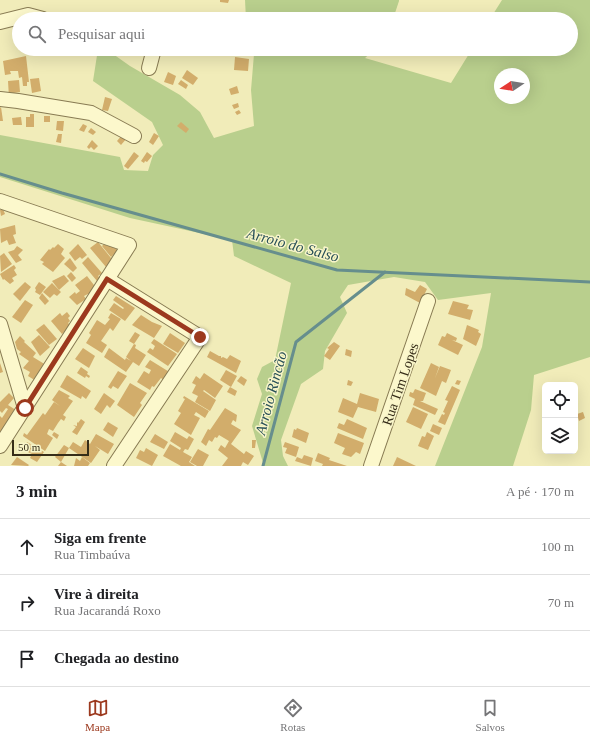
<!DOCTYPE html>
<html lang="pt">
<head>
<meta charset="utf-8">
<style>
  body { margin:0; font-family:Georgia,serif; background:#f6f6f6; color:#202124 }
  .controls { position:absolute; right:12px; bottom:12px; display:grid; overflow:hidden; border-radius:6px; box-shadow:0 4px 16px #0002 }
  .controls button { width:36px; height:36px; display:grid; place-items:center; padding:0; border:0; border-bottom:1px solid #e0e0e0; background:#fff; color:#202124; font:20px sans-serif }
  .compass { position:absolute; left:494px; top:68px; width:36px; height:36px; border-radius:50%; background:#fff; box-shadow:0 4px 16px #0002; rotate:258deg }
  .scale { position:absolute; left:12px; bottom:10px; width:77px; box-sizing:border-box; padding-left:4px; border:2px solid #362d19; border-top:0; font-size:11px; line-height:14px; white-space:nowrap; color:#362d19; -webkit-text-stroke:3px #f8f5c9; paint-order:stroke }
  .stop { position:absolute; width:12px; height:12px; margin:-9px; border:3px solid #9c391e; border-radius:50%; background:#fff }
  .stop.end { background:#9c391e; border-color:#fff; box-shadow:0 1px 4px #0008 }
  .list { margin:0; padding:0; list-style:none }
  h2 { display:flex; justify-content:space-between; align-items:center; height:52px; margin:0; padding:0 16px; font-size:17px }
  h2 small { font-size:13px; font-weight:400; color:#757577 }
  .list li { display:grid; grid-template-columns:26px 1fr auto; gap:12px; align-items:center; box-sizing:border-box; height:56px; padding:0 16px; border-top:1px solid #e0e0e0 }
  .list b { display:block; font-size:15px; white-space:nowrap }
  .list p { margin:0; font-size:13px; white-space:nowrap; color:#757577 }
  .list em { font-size:13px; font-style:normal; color:#757577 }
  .icon { flex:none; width:22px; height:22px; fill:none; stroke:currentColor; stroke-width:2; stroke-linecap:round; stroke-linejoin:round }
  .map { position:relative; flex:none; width:590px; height:466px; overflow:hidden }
  .search { position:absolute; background:#fff; box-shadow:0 4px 16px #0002; left:12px; right:12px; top:12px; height:44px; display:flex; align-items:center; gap:10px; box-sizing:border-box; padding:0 14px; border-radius:22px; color:#757577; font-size:15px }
  .sheet { height:220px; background:#fff }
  nav { display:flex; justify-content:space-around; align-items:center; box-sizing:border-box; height:56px; border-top:1px solid #e0e0e0; background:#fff; font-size:11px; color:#757577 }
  nav a { display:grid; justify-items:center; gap:2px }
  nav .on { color:#9c391e }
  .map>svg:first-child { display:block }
</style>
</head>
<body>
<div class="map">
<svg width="590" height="466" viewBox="0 0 590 466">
  <rect width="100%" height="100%" fill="#f1ecb9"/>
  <g fill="#b9cf8d" fill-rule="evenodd">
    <polygon points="245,0 399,0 399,1 393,19 246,19"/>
    <path d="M 502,0 L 590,0 L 590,357 L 534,375 L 531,410 L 513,466 L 435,466 L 482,347 L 491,293 L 438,300 L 425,282 L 394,277 L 348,285 L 340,297 L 347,313 L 325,351 L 323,369 L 301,384 L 281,440 L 283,456 L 288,466 L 264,466 L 252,426 L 262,394 L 257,379 L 262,367 L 275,360 L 291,283 L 234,256 L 232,240 L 130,218 L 0,177 L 0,135 L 120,157 L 124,170 L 148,171 L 153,155 L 163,145 L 152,122 L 93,81 L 98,49 L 106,49 L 130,66 L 180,95 L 200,112 L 214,138 L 254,126 L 251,90 L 254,54 L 251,49 L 375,49 L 365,58 L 451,83 L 472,49 L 571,49 L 571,19 L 490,19 ZM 500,74 L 524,74 L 524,98 L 500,98 Z"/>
  </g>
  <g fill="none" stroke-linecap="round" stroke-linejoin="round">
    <g stroke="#668e8d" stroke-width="3">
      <polyline points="0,174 62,193 337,270 590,282"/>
      <polyline points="263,466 296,342 385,272"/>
    </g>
  </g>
  <g fill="#d2ad6b">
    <polygon points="220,0 229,0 228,3 220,2"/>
    <polygon points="26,56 29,82 27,82 27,86 23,86 22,77 19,78 18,71 10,71 11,74 5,75 3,61"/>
    <polygon points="235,57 249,59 248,71 234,70"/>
    <polygon points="187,70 198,78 193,85 182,78"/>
    <polygon points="168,72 176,76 173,85 164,82"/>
    <polygon points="39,78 41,91 32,93 30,79"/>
    <polygon points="19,80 20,92 14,93 15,98 9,98 8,81"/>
    <polygon points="181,80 188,85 186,89 178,84"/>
    <polygon points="237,86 239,93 231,95 229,89"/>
    <polygon points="105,97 112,99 108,111 102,110"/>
    <polygon points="238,103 239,107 234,109 232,105"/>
    <polygon points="1,107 3,121 0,121 0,108"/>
    <polygon points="239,110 241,113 237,115 235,112"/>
    <polygon points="30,114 34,114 34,127 26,127 26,117 30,117"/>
    <rect x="44" y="116" width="6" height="6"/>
    <polygon points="21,117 22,125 13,125 12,118"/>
    <polygon points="57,121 64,121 63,131 56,130"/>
    <polygon points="181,122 189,129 186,133 177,126"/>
    <polygon points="83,124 87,126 84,132 79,130"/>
    <polygon points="91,128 96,132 93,135 88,132"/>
    <polygon points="154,133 159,136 153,145 149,142"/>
    <polygon points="58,134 62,134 61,143 56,142"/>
    <polygon points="123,134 127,138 121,145 117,141"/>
    <polygon points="92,140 98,146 94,150 91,147 89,149 87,147"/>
    <polygon points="134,152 139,156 128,169 124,166"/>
    <polygon points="147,152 152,156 147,162 145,161 144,163 141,161"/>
    <polygon points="3,209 5,214 1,216 0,210"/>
    <polygon points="15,225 16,234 13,235 16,243 9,245 7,240 1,243 0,229"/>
    <polygon points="98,242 111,258 121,249 113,261 106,267 90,248"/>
    <polygon points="105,243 107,246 109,244 113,245 118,251 111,257 102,246"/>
    <polygon points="58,244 64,249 61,254 65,258 53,272 42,264 44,262 40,260 49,249 50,250 53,247 54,248"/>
    <polygon points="78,244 87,255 82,259 80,257 75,261 69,253"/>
    <polygon points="17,246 23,250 18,255 22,260 16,263 8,252 14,250"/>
    <polygon points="4,253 12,264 1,272 0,256"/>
    <polygon points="88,257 102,273 98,276 100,278 97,281 82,263"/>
    <polygon points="70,258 77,268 73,272 64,264"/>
    <polygon points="14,265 16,268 14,270 17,275 12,278 14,281 10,284 4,279 3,280 0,274"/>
    <polygon points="71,272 76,278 72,282 67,276"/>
    <polygon points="64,275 69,281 59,290 52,281"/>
    <polygon points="87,276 97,289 89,295 88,294 84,296 86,299 77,305 69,297 75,292 76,294 80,291 75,285"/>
    <polygon points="25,282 31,287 20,301 13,294"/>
    <polygon points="39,282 46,287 40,295 35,292 36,290 35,288"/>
    <polygon points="52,283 61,292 57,296 54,294 50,298 43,292"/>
    <polygon points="420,285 427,289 420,303 405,295 406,288 415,292"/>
    <polygon points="42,293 49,301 45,305 39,298"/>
    <polygon points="116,296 135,308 125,321 109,310 114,303 123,309 124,308 113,300"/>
    <polygon points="25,300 33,305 21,323 12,317"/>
    <polygon points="453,301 469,305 467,309 473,310 470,320 448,314"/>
    <polygon points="67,312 70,316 68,318 70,321 68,323 71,326 62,334 51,321 60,313 62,316"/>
    <polygon points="111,313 121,319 113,331 110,328 101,341 107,345 102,353 86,343 91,335 89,333 97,320 105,325 110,319 108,318"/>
    <polygon points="141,315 152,322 162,326 154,338 132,325"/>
    <polygon points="44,324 57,339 49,345 36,330"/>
    <polygon points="467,325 479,330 478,332 481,334 476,346 463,339"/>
    <polygon points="135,332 140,335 134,344 136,345 135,348 146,355 139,366 133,362 126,372 104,357 109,348 125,360 126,358 131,361 126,357 134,344 129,341"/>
    <polygon points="170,333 185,343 178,353 163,344"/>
    <polygon points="447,333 457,338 456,341 452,340 463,345 458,355 438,345 442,336 445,337"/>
    <polygon points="39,335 50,347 40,356 31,342"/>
    <polygon points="20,336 25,341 24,342 36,353 33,357 46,365 36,381 28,376 30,372 23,368 29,361 19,354 21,352 17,349 15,342"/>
    <polygon points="154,339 177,354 168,366 147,352 150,348 153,350 155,346 151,343"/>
    <polygon points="334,342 340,346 330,360 324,356 329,349 327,348"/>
    <polygon points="83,348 95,356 89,368 75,359"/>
    <polygon points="346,349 352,351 351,357 345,355"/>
    <polygon points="210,351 219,356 221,356 221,358 223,357 227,359 230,355 241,361 236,373 207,357"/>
    <polygon points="150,360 171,373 165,381 161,378 154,387 152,386 150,390 137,382 144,371 149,374 151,370 145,367"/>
    <polygon points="0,363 3,372 0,373"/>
    <polygon points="431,363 439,367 435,378 440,366 451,370 446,383 442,381 436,396 420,388"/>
    <polygon points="81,367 88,372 87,374 90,376 89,378 86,376 85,378 77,373"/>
    <polygon points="226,370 237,376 231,387 220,380"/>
    <polygon points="118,371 127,376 118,389 113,386 111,389 108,387"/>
    <polygon points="204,373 223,386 215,398 204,390 203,391 216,400 210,411 195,402 198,396 192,393 196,385 192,383 196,376 200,379"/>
    <polygon points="67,375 91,391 86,399 82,396 81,399 60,387"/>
    <polygon points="241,376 247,380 244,386 237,381"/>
    <polygon points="348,380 353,382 351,386 347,385"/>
    <polygon points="457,380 461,381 459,385 455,384"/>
    <polygon points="130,383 147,393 140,403 142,405 134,417 117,405"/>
    <polygon points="452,386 460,390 445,425 438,422 442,414 444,415 445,413 443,412 448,401 445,400"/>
    <polygon points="230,387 237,391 235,396 227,392"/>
    <polygon points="415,389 426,393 423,401 420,401 438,409 435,415 413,405 415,399 409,396 410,392 413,393"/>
    <polygon points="59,390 70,396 68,398 73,401 63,415 66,417 64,421 61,419 58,423 55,421 58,423 53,431 49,429 47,434 53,438 45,451 23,436 24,433 27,435 43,413 45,415 54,402 60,406 52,400"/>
    <polygon points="9,393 14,398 8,405 19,412 0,439 0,416 2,418 8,409 6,408 2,413 0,411 0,402"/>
    <polygon points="104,393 115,401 110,408 107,405 101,414 94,409"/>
    <polygon points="360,393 379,399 376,412 358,407 353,418 338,412 343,398 357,404"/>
    <polygon points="184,396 209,411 205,418 196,412 194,415 200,418 191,435 174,424 181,413 178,411 185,399 183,398"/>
    <polygon points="413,407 428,414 421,429 406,422"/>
    <polygon points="225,408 237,415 236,422 233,420 231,424 241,430 231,444 244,454 246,451 254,456 248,465 243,462 241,466 222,466 228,458 218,450 221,445 225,448 229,441 219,435 217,438 215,437 212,442 209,440 206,446 201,442 208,429 210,430"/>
    <polygon points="583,412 585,418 579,421 577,414"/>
    <polygon points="81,419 85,422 77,435 72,432 76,427 73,425 77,426 77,422 78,423"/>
    <polygon points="347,419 367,428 363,439 337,428 339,423 344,425"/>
    <polygon points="108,422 118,428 113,437 103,430"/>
    <polygon points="433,424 442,428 439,435 430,431"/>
    <polygon points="297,428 309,433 306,443 292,437 294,429 296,430"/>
    <polygon points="54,432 59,435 57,439 52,435"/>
    <polygon points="175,432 187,439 189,436 194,439 188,450 185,449 183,452 192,457 189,462 195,466 181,466 163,456 170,444 180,450 181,448 170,441"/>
    <polygon points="427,432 434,436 428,450 418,446 422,436 425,437"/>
    <polygon points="338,433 364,443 360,454 356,452 351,457 342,454 345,448 334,443"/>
    <polygon points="96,434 114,444 108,454 95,446 100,450 91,463 69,448 73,442 81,447 85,440 90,444"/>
    <polygon points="155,434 168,442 164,449 150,442"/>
    <polygon points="252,440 256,440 255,448 252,448"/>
    <polygon points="27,442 44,452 37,462 30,458 32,454 22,449"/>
    <polygon points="285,442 299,447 296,457 285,453 287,448 283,447"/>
    <polygon points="64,445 69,448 61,462 55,457"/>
    <polygon points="146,448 158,455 152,466 136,458 140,450 144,452"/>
    <polygon points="198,449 209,455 203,466 197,466 190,462"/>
    <polygon points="318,453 330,458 329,460 347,466 322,466 323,464 315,461"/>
    <polygon points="304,455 313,458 311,466 295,461 297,457 302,459"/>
    <polygon points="17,457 29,465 28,466 11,465"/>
    <polygon points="82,457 90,463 88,466 74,466 76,458 80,461"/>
    <polygon points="397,457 416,466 393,466"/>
    <polygon points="61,462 67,466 58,466"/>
  </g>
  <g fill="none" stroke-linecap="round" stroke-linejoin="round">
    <defs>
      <g id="minor">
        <polyline points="0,22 28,15 43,19"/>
        <polyline points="149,68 154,49"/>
        <polyline points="0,99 18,101 91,113 134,136"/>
        <polyline points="0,201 129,245 0,446"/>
        <polyline points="107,279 200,337 114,466"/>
        <polyline points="0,324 25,408"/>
        <polyline points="371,466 428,301"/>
      </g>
    </defs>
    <use href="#minor" stroke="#887b53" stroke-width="16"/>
    <use href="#minor" stroke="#fcf8cc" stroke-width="14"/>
  </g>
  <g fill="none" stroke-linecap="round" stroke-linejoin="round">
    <polyline stroke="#9c391e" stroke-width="5" points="25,408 107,279 200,337"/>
  </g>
  <g text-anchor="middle" stroke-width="3" stroke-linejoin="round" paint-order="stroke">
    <g font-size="14" fill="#362d19" stroke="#f8f5c9">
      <text transform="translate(400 384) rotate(-71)" y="5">Rua Tim Lopes</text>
    </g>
    <g font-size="15" font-style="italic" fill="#274f57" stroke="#f8f5c9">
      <text transform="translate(293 245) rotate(15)" y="5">Arroio do Salso</text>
      <text transform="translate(271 393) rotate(-75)" y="5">Arroio Rincão</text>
    </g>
  </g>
</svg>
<div class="controls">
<button><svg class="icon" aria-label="locate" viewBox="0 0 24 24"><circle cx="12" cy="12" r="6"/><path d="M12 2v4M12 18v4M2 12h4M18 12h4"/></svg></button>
<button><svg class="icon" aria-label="layers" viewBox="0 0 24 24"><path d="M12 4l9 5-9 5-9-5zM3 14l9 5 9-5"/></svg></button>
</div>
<svg class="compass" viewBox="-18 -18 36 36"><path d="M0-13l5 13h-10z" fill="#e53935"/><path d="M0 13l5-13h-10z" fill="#757577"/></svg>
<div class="scale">50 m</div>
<div class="stop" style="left:25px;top:408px"></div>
<div class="stop end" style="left:200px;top:337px"></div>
<div class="search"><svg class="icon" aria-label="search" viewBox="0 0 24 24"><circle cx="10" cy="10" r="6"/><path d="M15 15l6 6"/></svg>Pesquisar aqui</div>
</div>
<section class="sheet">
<h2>3 min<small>A pé · 170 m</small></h2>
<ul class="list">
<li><svg class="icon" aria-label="ahead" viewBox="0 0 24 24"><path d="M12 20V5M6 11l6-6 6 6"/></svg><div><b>Siga em frente</b><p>Rua Timbaúva</p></div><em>100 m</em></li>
<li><svg class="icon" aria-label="right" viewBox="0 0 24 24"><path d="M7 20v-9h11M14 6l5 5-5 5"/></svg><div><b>Vire à direita</b><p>Rua Jacarandá Roxo</p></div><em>70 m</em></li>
<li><svg class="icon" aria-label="arrive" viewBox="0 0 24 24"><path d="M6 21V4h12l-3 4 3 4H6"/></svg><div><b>Chegada ao destino</b></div></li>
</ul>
</section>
<nav>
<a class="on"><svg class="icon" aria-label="map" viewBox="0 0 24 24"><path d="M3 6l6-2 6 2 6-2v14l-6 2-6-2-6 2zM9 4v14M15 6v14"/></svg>Mapa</a>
<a><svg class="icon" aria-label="directions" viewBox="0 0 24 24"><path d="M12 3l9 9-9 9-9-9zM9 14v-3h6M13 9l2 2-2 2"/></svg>Rotas</a>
<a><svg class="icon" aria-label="saved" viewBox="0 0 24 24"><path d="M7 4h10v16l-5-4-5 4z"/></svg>Salvos</a>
</nav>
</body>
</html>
